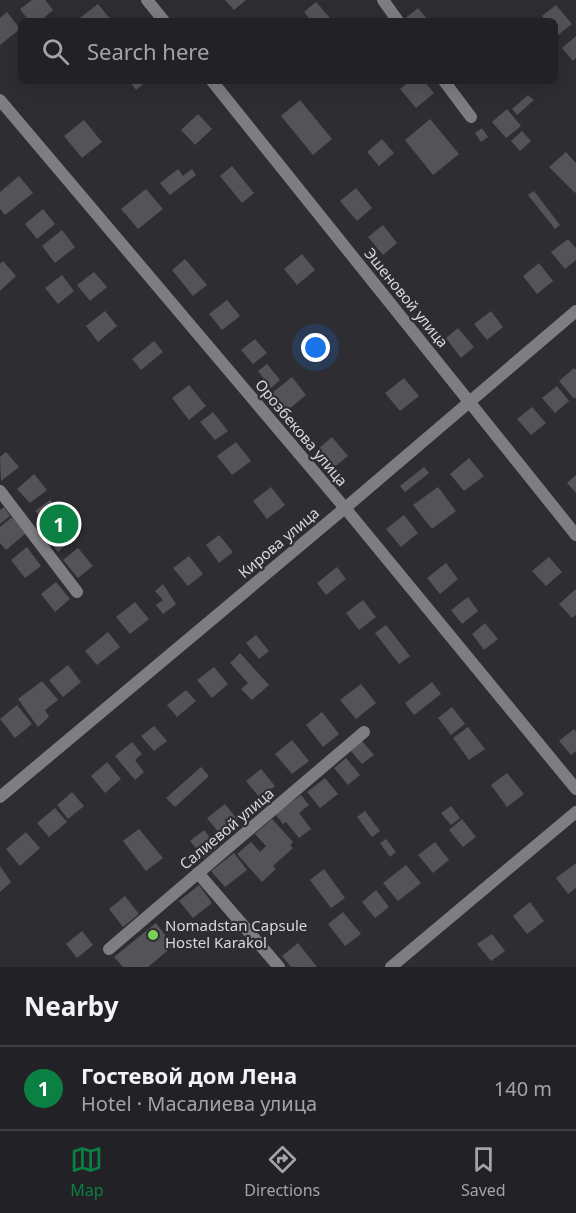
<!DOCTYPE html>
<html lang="en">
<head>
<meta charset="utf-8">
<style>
  body { margin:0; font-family:"Noto Sans",sans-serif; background:#2a2a2e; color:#f1f3f6 }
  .you { position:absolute; left:316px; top:348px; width:21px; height:21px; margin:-15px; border:4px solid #fff; border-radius:50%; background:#1a73e8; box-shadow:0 0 0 9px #1a73e833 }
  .badge { display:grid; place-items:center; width:39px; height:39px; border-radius:50%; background:#0b8043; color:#fff; font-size:20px; font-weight:700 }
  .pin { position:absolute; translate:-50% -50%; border:3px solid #fff; box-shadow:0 2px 6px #0006 }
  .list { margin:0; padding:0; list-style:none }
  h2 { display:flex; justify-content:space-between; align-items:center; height:78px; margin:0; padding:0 24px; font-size:26px }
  h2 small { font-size:20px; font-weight:400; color:#a2a4a7 }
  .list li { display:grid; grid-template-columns:39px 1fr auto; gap:18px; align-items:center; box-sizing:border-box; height:84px; padding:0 24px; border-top:2px solid #3f3f43 }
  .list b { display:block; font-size:22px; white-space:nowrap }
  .list p { margin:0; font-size:20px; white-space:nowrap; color:#a2a4a7 }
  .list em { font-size:20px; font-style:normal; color:#a2a4a7 }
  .icon { flex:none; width:33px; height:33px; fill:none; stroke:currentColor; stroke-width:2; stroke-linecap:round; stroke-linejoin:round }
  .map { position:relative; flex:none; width:576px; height:967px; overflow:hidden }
  .search { position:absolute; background:#222226; box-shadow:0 6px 24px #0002; left:18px; right:18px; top:18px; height:66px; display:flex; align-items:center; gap:15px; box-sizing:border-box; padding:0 21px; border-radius:9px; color:#a2a4a7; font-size:22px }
  .sheet { height:162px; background:#222226 }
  nav { display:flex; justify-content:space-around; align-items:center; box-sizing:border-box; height:84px; border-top:2px solid #3f3f43; background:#222226; font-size:16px; color:#a2a4a7 }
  nav a { display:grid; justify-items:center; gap:3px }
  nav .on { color:#0b8043 }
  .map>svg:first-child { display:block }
</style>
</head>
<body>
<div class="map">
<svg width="576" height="967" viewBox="0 0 576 967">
  <rect width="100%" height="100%" fill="#2e2e32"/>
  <g fill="#535358">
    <polygon points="32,0 45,0 53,10 40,21 29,21 20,9"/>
    <polygon points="225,0 246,0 234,10"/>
    <polygon points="316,2 330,18 327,21 307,21 310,19 304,12"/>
    <polygon points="98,4 112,21 83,21 80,18"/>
    <polygon points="556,5 572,24 558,35 555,32 555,21 546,21 542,16"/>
    <polygon points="418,8 429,21 404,21 403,20"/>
    <polygon points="7,12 20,29 0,45 0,18"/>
    <polygon points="576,36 576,58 573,61 562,48"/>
    <polygon points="129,81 147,81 136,90"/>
    <polygon points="410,81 424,81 434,93 416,108 400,89"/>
    <polygon points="528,95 534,100 517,115 512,109"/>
    <polygon points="300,100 332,139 313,155 281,116"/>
    <polygon points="507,109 521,126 506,138 492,122"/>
    <polygon points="198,114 212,129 195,145 181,130"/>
    <polygon points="430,119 459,154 433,175 405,140"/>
    <polygon points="84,120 102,142 82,158 64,136"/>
    <polygon points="482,128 488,137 481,142 475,133"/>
    <polygon points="522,131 531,141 520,151 511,141"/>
    <polygon points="382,139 394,153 379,166 367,152"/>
    <polygon points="566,152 576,163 576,192 575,193 549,167"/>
    <polygon points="232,166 254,193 242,203 220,176"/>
    <polygon points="178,169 183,176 192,169 196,175 170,195 160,183"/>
    <polygon points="19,176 33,193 5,215 0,209 0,192"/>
    <polygon points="356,188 372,208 357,221 340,201"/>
    <polygon points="146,189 163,209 138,229 121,209"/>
    <polygon points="534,191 560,225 555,229 528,195"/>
    <polygon points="43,209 55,224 37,239 25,224"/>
    <polygon points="383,225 397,243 383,255 368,237"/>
    <polygon points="62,230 75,247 55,263 42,246"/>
    <polygon points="568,239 576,248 576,260 565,269 551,252"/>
    <polygon points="302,254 315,270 297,285 284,269"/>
    <polygon points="185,259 207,285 193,296 172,270"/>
    <polygon points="3,261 16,276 0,291 0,264"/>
    <polygon points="539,263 553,281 537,294 523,276"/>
    <polygon points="94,272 107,287 90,301 77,285"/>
    <polygon points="62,275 74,291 58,304 45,288"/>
    <polygon points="227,300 240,316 222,330 209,314"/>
    <polygon points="105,311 117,326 98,342 86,326"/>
    <polygon points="491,311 503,327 487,340 474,324"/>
    <polygon points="458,328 474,347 461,358 446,338"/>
    <polygon points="255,339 267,353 253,364 241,350"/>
    <polygon points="154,341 163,352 141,370 132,359"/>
    <polygon points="267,364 280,380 271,388 258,371"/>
    <polygon points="574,368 576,370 576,397 574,399 559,381"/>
    <polygon points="292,377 306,395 287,411 272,393"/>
    <polygon points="404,378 419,396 400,411 385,393"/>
    <polygon points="189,385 206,406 189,420 172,398"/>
    <polygon points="557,386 569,401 555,413 542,398"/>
    <polygon points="532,407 546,423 531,435 517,419"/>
    <polygon points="213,412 228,431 215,440 200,422"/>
    <polygon points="332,437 348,456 333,468 318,449"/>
    <polygon points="236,442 251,461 232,475 217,456"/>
    <polygon points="6,452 19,467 1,481 0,457"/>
    <polygon points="469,458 484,476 464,491 450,474"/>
    <polygon points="424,467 429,473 405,492 400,486"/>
    <polygon points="34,474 47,490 30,503 17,489"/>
    <polygon points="576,475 576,493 567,483"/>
    <polygon points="271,487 285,505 267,519 253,501"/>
    <polygon points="438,487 456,511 432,529 413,505"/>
    <polygon points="50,500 64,515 51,527 35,511"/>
    <polygon points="4,507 10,516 0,524 0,510"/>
    <polygon points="404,515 418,533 401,547 386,529"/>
    <polygon points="12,517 25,534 6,550 0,543 0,527"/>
    <polygon points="58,522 72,540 58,552 43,534"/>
    <polygon points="219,535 233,552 219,563 206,545"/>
    <polygon points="27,547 41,566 25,578 11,560"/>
    <polygon points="78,548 93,566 78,578 63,560"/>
    <polygon points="189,556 203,574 188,586 173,568"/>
    <polygon points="549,557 562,572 546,586 532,571"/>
    <polygon points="446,563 458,579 440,594 427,578"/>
    <polygon points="337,567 346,579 326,595 317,583"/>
    <polygon points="56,582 70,599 55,612 41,594"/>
    <polygon points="163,584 176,604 163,614 156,605 163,600 155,591"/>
    <polygon points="576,589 576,615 572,618 559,604"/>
    <polygon points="468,597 478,611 462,624 451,610"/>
    <polygon points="363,600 376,617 359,630 346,613"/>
    <polygon points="135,602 149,619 130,634 116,617"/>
    <polygon points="485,623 498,639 484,650 472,634"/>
    <polygon points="386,625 410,656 399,664 375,633"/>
    <polygon points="108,632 120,647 97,665 85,651"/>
    <polygon points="256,635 269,651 259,659 246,643"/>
    <polygon points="240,653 269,685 252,700 241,689 248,683 230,663"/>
    <polygon points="68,665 81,682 63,697 49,680"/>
    <polygon points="214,667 228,684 212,698 197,680"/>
    <polygon points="42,681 58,700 45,710 49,717 38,727 18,699"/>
    <polygon points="432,682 441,694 414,715 405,703"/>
    <polygon points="361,684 376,703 356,719 340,700"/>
    <polygon points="186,690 196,701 177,717 167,705"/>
    <polygon points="17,705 32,724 15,738 0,719"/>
    <polygon points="452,707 465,724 451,735 438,718"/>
    <polygon points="322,712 339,734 323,747 306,725"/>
    <polygon points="154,726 167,741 154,751 141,736"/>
    <polygon points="468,727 485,749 469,760 453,738"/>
    <polygon points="574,729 576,732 576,751 571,755 559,741"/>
    <polygon points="292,740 309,761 292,774 275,754"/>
    <polygon points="362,741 374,755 362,764 350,750"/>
    <polygon points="132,742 142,754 135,760 144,772 135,780 115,756"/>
    <polygon points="346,758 360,775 348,785 334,768"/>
    <polygon points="107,762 121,779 105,793 91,776"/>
    <polygon points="201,767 209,776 175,807 166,798"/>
    <polygon points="261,769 275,786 260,798 246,781"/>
    <polygon points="507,773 524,794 507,807 491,785"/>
    <polygon points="325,778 338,794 320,808 307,792"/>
    <polygon points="72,792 84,806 68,819 57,805"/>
    <polygon points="301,795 309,805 299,813 311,829 299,838 286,822 283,824 275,814"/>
    <polygon points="225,804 238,820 220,834 207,818"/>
    <polygon points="451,806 460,818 451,825 441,813"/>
    <polygon points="55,808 67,822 49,837 37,823"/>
    <polygon points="365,811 380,831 372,837 357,817"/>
    <polygon points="272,819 293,842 290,845 293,848 273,866 276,869 262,882 237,854 251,842 260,852 266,846 255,834"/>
    <polygon points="462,819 476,837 463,847 449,830"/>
    <polygon points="139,829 163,858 146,871 123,841"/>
    <polygon points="204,830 217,847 204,858 190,841"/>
    <polygon points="26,832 40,848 20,866 6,849"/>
    <polygon points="386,839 396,852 390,857 380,843"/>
    <polygon points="435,842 449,860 433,873 418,855"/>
    <polygon points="234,853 247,870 225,887 211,871"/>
    <polygon points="576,863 576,888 568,894 556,878"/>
    <polygon points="406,865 421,883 398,901 383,883"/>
    <polygon points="0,866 11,882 0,892"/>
    <polygon points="324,869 345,898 331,908 310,880"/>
    <polygon points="199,885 212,903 193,918 179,901"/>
    <polygon points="376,890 389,907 375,918 362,902"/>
    <polygon points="125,896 139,914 123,927 109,909"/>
    <polygon points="530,902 544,921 527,934 513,916"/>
    <polygon points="343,912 361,934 345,946 328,924"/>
    <polygon points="156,923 173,946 148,967 123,967 114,957"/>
    <polygon points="82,931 93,945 77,958 66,944"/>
    <polygon points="492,934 505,951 491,961 477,944"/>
    <polygon points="298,943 317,967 291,967 282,956"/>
  </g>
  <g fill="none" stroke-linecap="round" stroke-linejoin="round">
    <g stroke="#7e7e80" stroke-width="12">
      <polyline points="147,0 164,21"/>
      <polyline points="383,0 398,21"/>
      <polyline points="212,81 576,535"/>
      <polyline points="444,81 471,117"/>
      <polyline points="0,100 345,508 576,789"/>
      <polyline points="0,491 77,592"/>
      <polyline points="0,797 345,508 576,311"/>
      <polyline points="198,873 279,967"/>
      <polyline points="109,949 364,732"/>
      <polyline points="391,967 576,812"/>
    </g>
  </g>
  <circle fill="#7ad157" stroke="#2e2e32" stroke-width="2" cx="153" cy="935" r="6"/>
  <g text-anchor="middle" stroke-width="4.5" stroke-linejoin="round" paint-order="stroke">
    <g font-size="15" fill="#d9d9dc" stroke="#2e2e32">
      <text transform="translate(406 298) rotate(51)" y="5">Эшеновой улица</text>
      <text transform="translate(301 433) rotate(50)" y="5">Орозбекова улица</text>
      <text transform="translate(279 543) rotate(-40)" y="5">Кирова улица</text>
      <text transform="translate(227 829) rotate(-40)" y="5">Салиевой улица</text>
    </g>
    <g font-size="15" fill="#d9d9dc" stroke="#2e2e32" text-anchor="start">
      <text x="165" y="931">Nomadstan Capsule<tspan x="165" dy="17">Hostel Karakol</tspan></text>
    </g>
  </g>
</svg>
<div class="you"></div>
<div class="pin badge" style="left:59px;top:524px">1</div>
<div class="search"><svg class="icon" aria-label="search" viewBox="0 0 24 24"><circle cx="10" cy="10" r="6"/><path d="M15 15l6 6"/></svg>Search here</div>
</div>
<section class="sheet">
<h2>Nearby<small></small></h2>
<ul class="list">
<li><span class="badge">1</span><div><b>Гостевой дом Лена</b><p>Hotel · Масалиева улица</p></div><em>140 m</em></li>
</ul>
</section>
<nav>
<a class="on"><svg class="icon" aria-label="map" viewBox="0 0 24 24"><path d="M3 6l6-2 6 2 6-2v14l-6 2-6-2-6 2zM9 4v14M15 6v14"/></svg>Map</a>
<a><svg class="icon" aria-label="directions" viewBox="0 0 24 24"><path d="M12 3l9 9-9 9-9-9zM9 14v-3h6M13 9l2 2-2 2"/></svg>Directions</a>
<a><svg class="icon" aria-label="saved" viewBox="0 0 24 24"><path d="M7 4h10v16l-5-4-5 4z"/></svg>Saved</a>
</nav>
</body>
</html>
